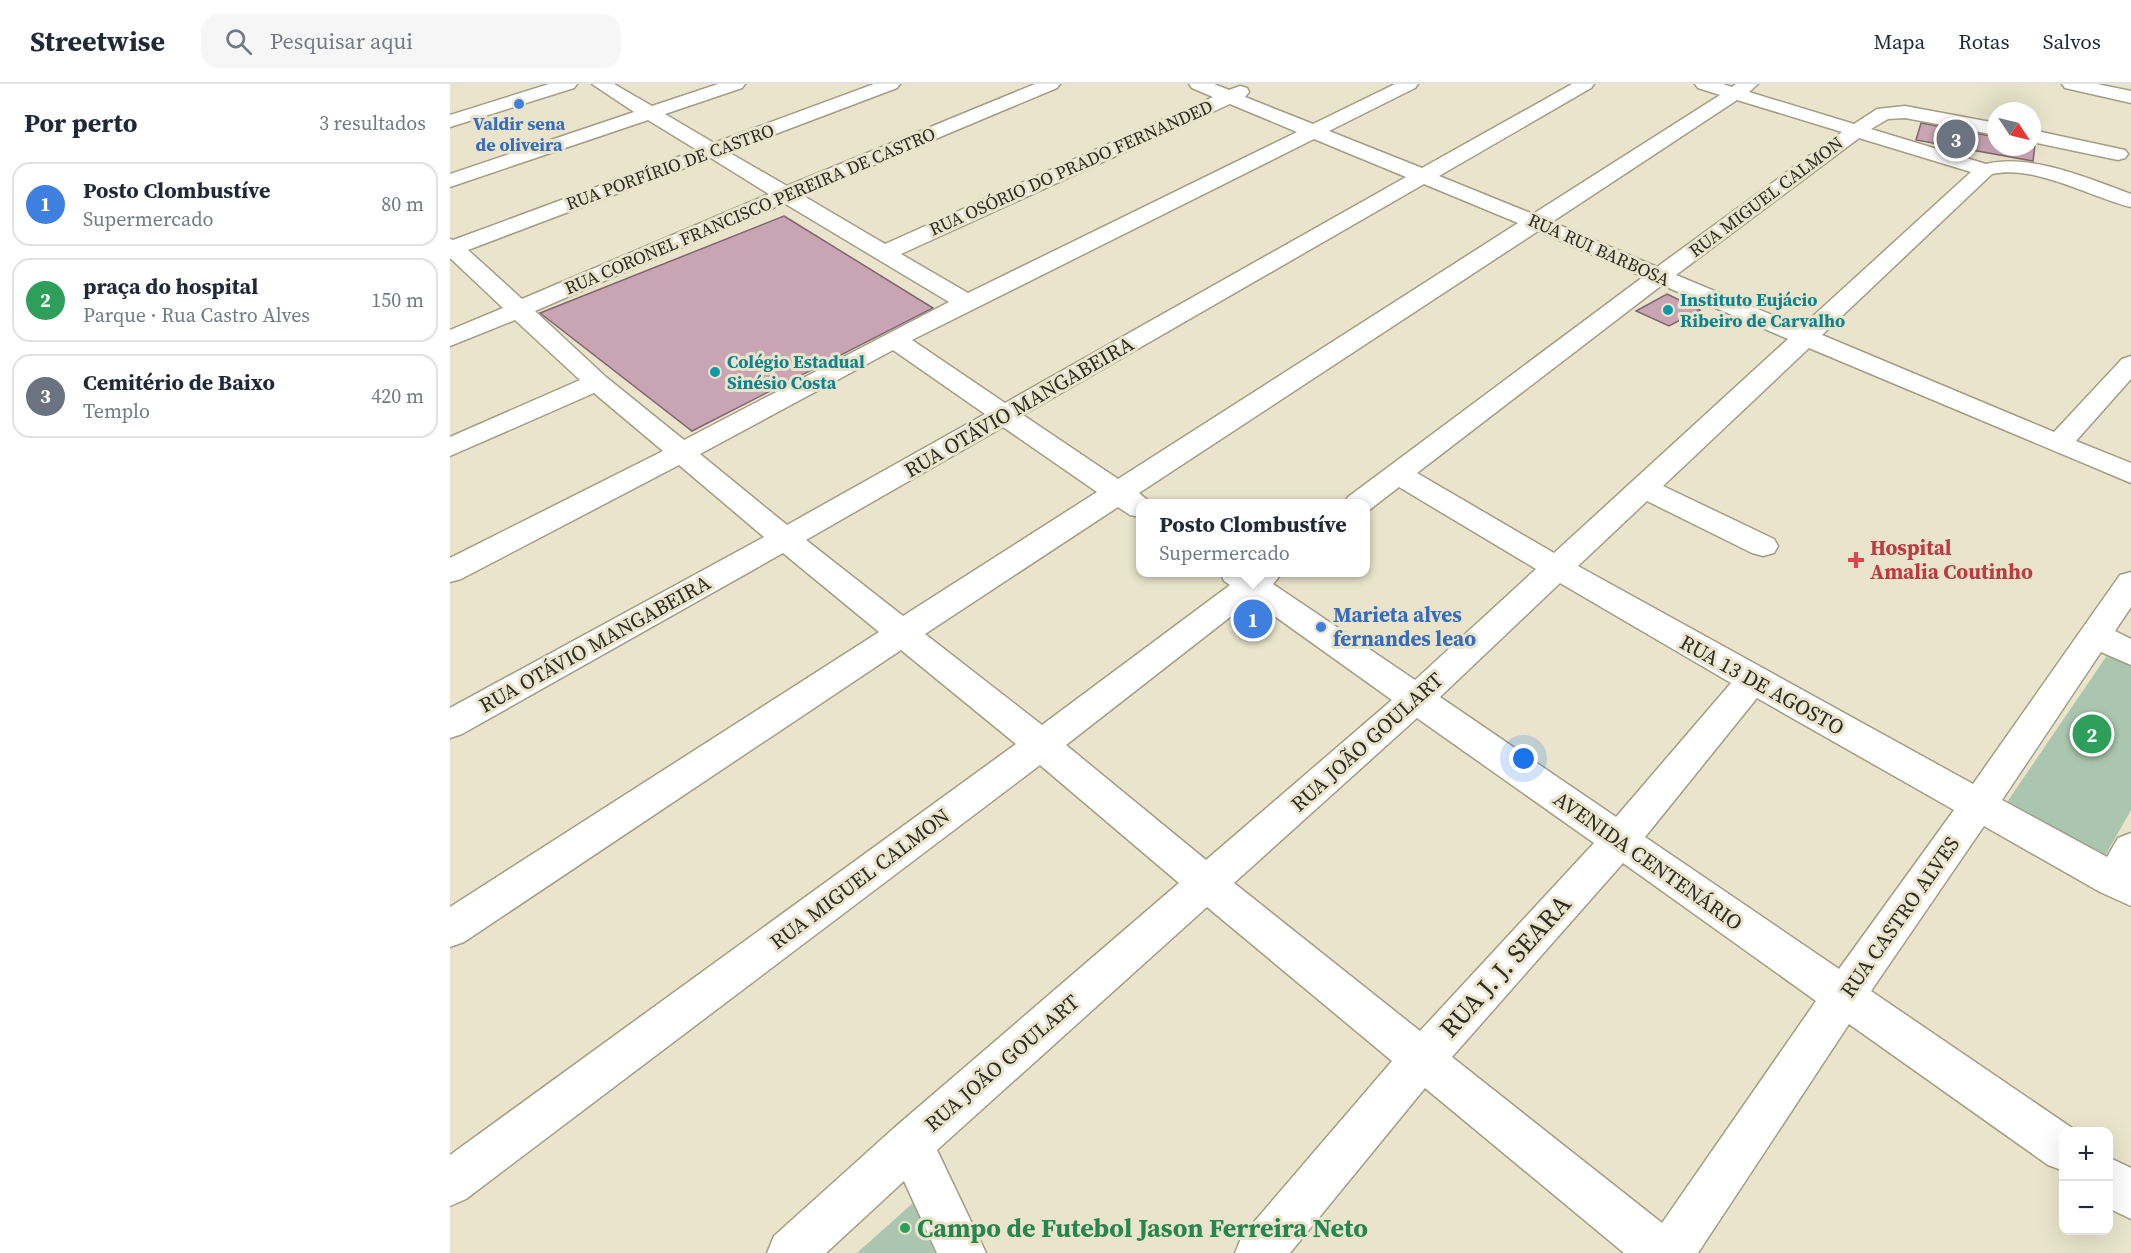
<!DOCTYPE html>
<html lang="pt">
<head>
<meta charset="utf-8">
<style>
  body { margin:0; font-family:"Source Serif 4",serif; background:#f6f6f7; color:#1f2937 }
  .controls { position:absolute; right:18px; bottom:18px; display:grid; overflow:hidden; border-radius:12px; box-shadow:0 6px 24px #0002 }
  .controls button { width:54px; height:54px; display:grid; place-items:center; padding:0; border:0; border-bottom:2px solid #e0e1e3; background:#fff; color:#1f2937; font:30px sans-serif }
  .compass { position:absolute; left:1537px; top:18px; width:54px; height:54px; border-radius:50%; background:#fff; box-shadow:0 6px 24px #0002; rotate:125deg }
  .you { position:absolute; left:1074px; top:675px; width:21px; height:21px; margin:-15px; border:4px solid #fff; border-radius:50%; background:#1a73e8; box-shadow:0 0 0 9px #1a73e833 }
  .badge { display:grid; place-items:center; width:39px; height:39px; border-radius:50%; background:#206f14; color:#fff; font-size:20px; font-weight:700 }
  .pin { position:absolute; translate:-50% -50%; border:3px solid #fff; box-shadow:0 2px 6px #0006 }
  .popup { position:absolute; left:686px; top:415px; width:234px; height:78px; box-sizing:border-box; display:grid; place-content:center; border-radius:12px; background:#fff; filter:drop-shadow(0 2px 4px #0005); font-size:20px; white-space:nowrap; color:#747a83 }
  .popup b { font-size:22px; color:#1f2937 }
  .popup::after { content:''; position:absolute; left:50%; top:100%; margin-left:-12px; border:12px solid transparent; border-top-color:#fff }
  .list { margin:0; padding:0; list-style:none }
  h2 { display:flex; justify-content:space-between; align-items:center; height:78px; margin:0; padding:0 24px; font-size:26px }
  h2 small { font-size:20px; font-weight:400; color:#747a83 }
  .list li { display:grid; grid-template-columns:39px 1fr auto; gap:18px; align-items:center; box-sizing:border-box; height:84px; margin:0 12px 12px; padding:0 12px; border:2px solid #e0e1e3; border-radius:18px }
  .list b { display:block; font-size:22px; white-space:nowrap }
  .list p { margin:0; font-size:20px; white-space:nowrap; color:#747a83 }
  .list em { font-size:20px; font-style:normal; color:#747a83 }
  .icon { flex:none; width:33px; height:33px; fill:none; stroke:currentColor; stroke-width:2; stroke-linecap:round; stroke-linejoin:round }
  .map { position:relative; flex:none; width:1681px; height:1169px; overflow:hidden }
  header { display:flex; align-items:center; gap:36px; box-sizing:border-box; height:84px; padding:0 30px; background:#fff; border-bottom:2px solid #e0e1e3 }
  header strong { font-size:28px }
  nav { display:flex; gap:33px; margin-inline-start:auto; font-size:21px }
  .search { width:420px; height:54px; background:#f6f6f7; display:flex; align-items:center; gap:15px; box-sizing:border-box; padding:0 21px; border-radius:18px; color:#747a83; font-size:22px }
  main { display:flex }
  aside { flex:1; background:#fff }
  .map>svg:first-child { display:block }
</style>
</head>
<body>
<header>
<strong>Streetwise</strong>
<div class="search"><svg class="icon" aria-label="search" viewBox="0 0 24 24"><circle cx="10" cy="10" r="6"/><path d="M15 15l6 6"/></svg>Pesquisar aqui</div>
<nav><a>Mapa</a><a>Rotas</a><a>Salvos</a></nav>
</header>
<main>
<aside>
<h2>Por perto<small>3 resultados</small></h2>
<ul class="list">
<li><span class="badge" style="background:#3f7fe0">1</span><div><b>Posto Clombustíve</b><p>Supermercado</p></div><em>80 m</em></li>
<li><span class="badge" style="background:#2e9e5b">2</span><div><b>praça do hospital</b><p>Parque · Rua Castro Alves</p></div><em>150 m</em></li>
<li><span class="badge" style="background:#6b7280">3</span><div><b>Cemitério de Baixo</b><p>Templo</p></div><em>420 m</em></li>
</ul>
</aside>
<div class="map">
<svg width="1681" height="1169" viewBox="0 0 1681 1169">
  <rect width="100%" height="100%" fill="#e9e4cb"/>
  <g fill="#abc6af">
    <polygon points="1660,567 1681,577 1681,726 1651,779 1553,724"/>
    <polygon points="464,1118 485,1169 407,1169"/>
  </g>
  <g fill="#c9a4b3" stroke="#7f6670" stroke-width="1.5">
    <polygon points="1471,39 1546,53 1546,63 1582,63 1582,60 1585,61 1583,77 1466,56"/>
    <polygon points="334,132 483,224 242,347 90,229"/>
    <polygon points="1217,210 1250,226 1219,242 1186,227"/>
  </g>
  <g fill="none" stroke-linecap="round" stroke-linejoin="round">
    <defs>
      <g id="minor">
        <polygon points="99,0 127,0 124,4 0,43 0,31"/>
        <path d="M 142,0 L 164,0 L 202,22 L 268,0 L 295,0 L 292,4 L 215,30 L 264,59 L 424,0 L 450,0 L 447,4 L 278,68 L 337,102 L 585,0 L 610,0 L 607,4 L 352,111 L 435,160 L 763,13 L 742,4 L 739,0 L 764,0 L 779,6 L 790,2 L 797,4 L 799,8 L 795,13 L 863,40 L 945,0 L 968,0 L 965,4 L 879,47 L 972,84 L 1122,0 L 1144,0 L 1141,4 L 989,92 L 1083,130 L 1270,11 L 1248,4 L 1245,0 L 1273,0 L 1282,3 L 1286,0 L 1308,0 L 1299,8 L 1404,40 L 1427,25 L 1455,22 L 1546,39 L 1546,51 L 1455,34 L 1438,35 L 1421,45 L 1536,80 C 1580,69 1640,95 1681,110 L 1681,123 C 1640,113 1584,80 1542,90 L 1372,251 L 1604,348 L 1672,275 L 1681,272 L 1681,295 L 1626,357 L 1681,379 L 1681,399 L 1359,264 L 1213,402 L 1324,455 L 1328,462 L 1324,469 L 1313,472 L 1302,469 L 1197,417 L 1128,482 L 1523,700 L 1670,491 L 1681,488 L 1681,523 L 1665,547 L 1681,555 L 1681,581 L 1651,568 L 1552,716 L 1657,773 L 1668,754 L 1681,749 L 1681,822 L 1650,808 L 1534,742 L 1421,907 L 1628,1048 L 1614,1048 L 1614,1087 L 1598,1081 L 1399,940 L 1248,1169 L 1174,1169 L 975,1004 L 840,1169 L 785,1169 L 792,1152 L 942,977 L 757,823 L 487,1066 L 536,1169 L 487,1169 L 454,1097 L 376,1169 L 317,1169 L 324,1152 L 444,1044 L 729,799 L 590,681 L 16,1115 L 0,1122 L 0,1071 L 566,660 L 451,566 L 14,858 L 0,863 L 0,823 L 429,548 L 333,469 L 12,650 L 0,654 L 0,624 L 314,453 L 229,381 L 11,495 L 0,498 L 0,474 L 213,367 L 144,309 L 0,372 L 0,353 L 130,296 L 65,236 L 0,262 L 0,246 L 53,224 L 0,174 L 0,155 L 3,156 L 247,66 L 198,36 L 0,103 L 0,90 L 184,28 ZM 1287,16 L 1392,48 L 1207,183 L 1102,138 ZM 780,20 L 847,48 L 518,209 L 451,170 ZM 1409,54 L 1521,88 L 1351,243 L 1226,191 ZM 864,55 L 956,93 L 555,319 L 462,256 ZM 261,74 L 319,110 L 72,215 L 18,166 ZM 974,100 L 1068,139 L 668,395 L 573,331 ZM 334,119 L 499,218 L 234,356 L 156,293 L 85,227 ZM 1088,147 L 1193,193 L 898,413 L 894,420 L 916,420 L 916,427 L 918,427 L 949,403 L 1086,485 L 965,596 L 823,500 L 833,488 L 770,488 L 774,497 L 780,501 L 592,641 L 475,550 L 668,423 L 680,431 L 690,433 L 690,420 L 702,420 L 689,409 ZM 1212,201 L 1338,255 L 1104,469 L 967,389 ZM 443,266 L 535,330 L 337,441 L 250,370 ZM 553,343 L 647,408 L 453,532 L 356,456 ZM 1110,499 L 1281,599 L 1166,733 L 990,613 ZM 802,516 L 942,616 L 756,776 L 616,661 ZM 1307,614 L 1504,726 L 1389,885 L 1195,753 ZM 967,634 L 1144,759 L 970,947 L 784,799 ZM 1173,779 L 1366,917 L 1212,1139 L 1002,973 Z"/>
        <polygon points="1612,0 1647,0 1681,7 1681,19 1615,4"/>
        <polygon points="1582,46 1675,66 1678,70 1675,74 1668,76 1582,58"/>
        <polygon points="1658,1073 1681,1084 1681,1135 1658,1124"/>
      </g>
    </defs>
    <use href="#minor" stroke="#a29d85" stroke-width="3"/>
    <use href="#minor" fill="#fff" fill-rule="evenodd"/>
  </g>
  <g fill="#3f7fe0" stroke="#e9e4cb" stroke-width="2">
    <circle cx="69" cy="20" r="6"/>
    <circle cx="871" cy="543" r="6"/>
  </g>
  <g fill="#0f9aa8" stroke="#e9e4cb" stroke-width="2">
    <circle cx="1218" cy="226" r="6"/>
    <circle cx="265" cy="288" r="6"/>
  </g>
  <path fill="#e0444e" stroke="#e9e4cb" stroke-width="2" d="M1403 467h6v6h6v6h-6v6h-6v-6h-6v-6h6z"/>
  <circle fill="#2e9e5b" stroke="#e9e4cb" stroke-width="2" cx="455" cy="1144" r="6"/>
  <g text-anchor="middle" stroke-width="6" stroke-linejoin="round" paint-order="stroke">
    <g font-size="18" font-weight="bold" fill="#366cbe" stroke="#e9e4cb">
      <text x="69" y="46">Valdir sena<tspan x="69" dy="21">de oliveira</tspan></text>
    </g>
    <g font-size="18" fill="#2e2c23" stroke="#e9e4cb">
      <text transform="translate(220 83) rotate(-20)" y="6">RUA PORFÍRIO DE CASTRO</text>
      <text transform="translate(621 84) rotate(-24)" y="6">RUA OSÓRIO DO PRADO FERNANDED</text>
      <text transform="translate(1316 113) rotate(-37)" y="6">RUA MIGUEL CALMON</text>
      <text transform="translate(300 127) rotate(-23)" y="6">RUA CORONEL FRANCISCO PEREIRA DE CASTRO</text>
      <text transform="translate(1149 166) rotate(24)" y="6">RUA RUI BARBOSA</text>
    </g>
    <g font-size="18" font-weight="bold" fill="#0d838f" stroke="#e9e4cb" text-anchor="start">
      <text x="1230" y="222">Instituto Eujácio<tspan x="1230" dy="21">Ribeiro de Carvalho</tspan></text>
      <text x="277" y="284">Colégio Estadual<tspan x="277" dy="21">Sinésio Costa</tspan></text>
    </g>
    <g font-size="21" fill="#2e2c23" stroke="#e9e4cb">
      <text transform="translate(569 323) rotate(-30)" y="7">RUA OTÁVIO MANGABEIRA</text>
      <text transform="translate(145 560) rotate(-29)" y="7">RUA OTÁVIO MANGABEIRA</text>
      <text transform="translate(1312 601) rotate(29)" y="7">RUA 13 DE AGOSTO</text>
      <text transform="translate(917 658) rotate(-42)" y="7">RUA JOÃO GOULART</text>
      <text transform="translate(1198 777) rotate(35)" y="7">AVENIDA CENTENÁRIO</text>
      <text transform="translate(410 795) rotate(-37)" y="7">RUA MIGUEL CALMON</text>
      <text transform="translate(1450 833) rotate(-55)" y="7">RUA CASTRO ALVES</text>
      <text transform="translate(552 979) rotate(-41)" y="7">RUA JOÃO GOULART</text>
    </g>
    <g font-size="21" font-weight="bold" fill="#be3a42" stroke="#e9e4cb" text-anchor="start">
      <text x="1420" y="471">Hospital<tspan x="1420" dy="24">Amalia Coutinho</tspan></text>
    </g>
    <g font-size="21" font-weight="bold" fill="#366cbe" stroke="#e9e4cb" text-anchor="start">
      <text x="883" y="538">Marieta alves<tspan x="883" dy="24">fernandes leao</tspan></text>
    </g>
    <g font-size="26" fill="#2e2c23" stroke="#e9e4cb">
      <text transform="translate(1055 882) rotate(-48)" y="9">RUA J. J. SEARA</text>
    </g>
    <g font-size="26" font-weight="bold" fill="#27864d" stroke="#e9e4cb" text-anchor="start">
      <text x="467" y="1153">Campo de Futebol Jason Ferreira Neto</text>
    </g>
  </g>
</svg>
<div class="controls">
<button>+</button>
<button>−</button>
</div>
<svg class="compass" viewBox="-18 -18 36 36"><path d="M0-13l5 13h-10z" fill="#e53935"/><path d="M0 13l5-13h-10z" fill="#747a83"/></svg>
<div class="you"></div>
<div class="pin badge" style="left:803px;top:535px;background:#3f7fe0">1</div>
<div class="popup"><b>Posto Clombustíve</b>Supermercado</div>
<div class="pin badge" style="left:1642px;top:650px;background:#2e9e5b">2</div>
<div class="pin badge" style="left:1506px;top:55px;background:#6b7280">3</div>
</div>
</main>
</body>
</html>
